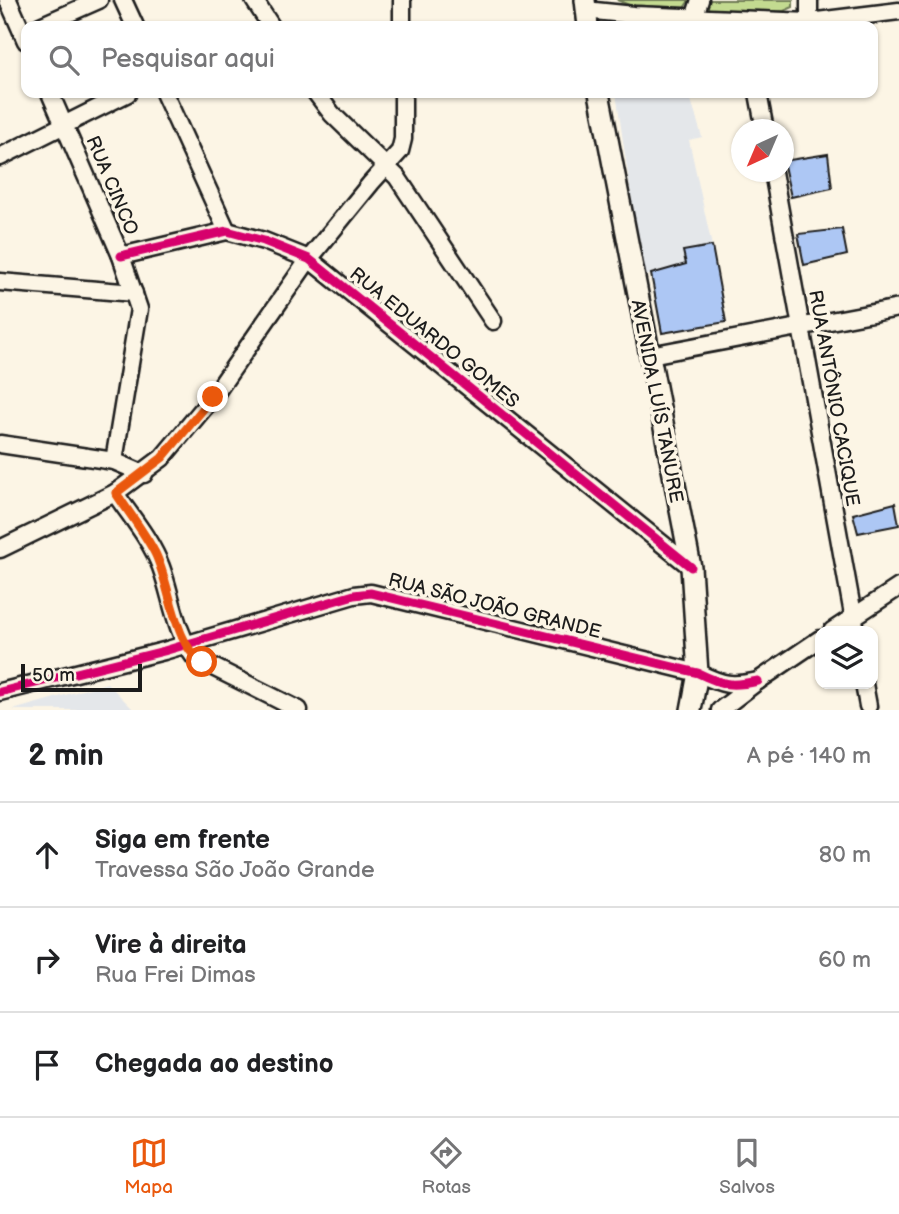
<!DOCTYPE html>
<html lang="pt">
<head>
<meta charset="utf-8">
<style>
  body { margin:0; font-family:"Balsamiq Sans",sans-serif; background:#f6f6f6; color:#202124 }
  .controls { position:absolute; right:21px; bottom:21px; display:grid; overflow:hidden; border-radius:14px; box-shadow:0 2px 5px #0004 }
  .controls button { width:63px; height:63px; display:grid; place-items:center; padding:0; border:0; border-bottom:2px solid #e0e0e0; background:#fff; color:#202124; font:35px sans-serif }
  .compass { position:absolute; left:731px; top:119px; width:63px; height:63px; border-radius:50%; background:#fff; box-shadow:0 2px 5px #0004; rotate:224deg }
  .scale { position:absolute; left:21px; bottom:18px; width:121px; box-sizing:border-box; padding-left:7px; border:4px solid #1c1c1c; border-top:0; font-size:19px; line-height:24px; white-space:nowrap; color:#1c1c1c; -webkit-text-stroke:5px #fcf5e5; paint-order:stroke }
  .stop { position:absolute; width:21px; height:21px; margin:-16px; border:5px solid #ea580c; border-radius:50%; background:#fff }
  .stop.end { background:#ea580c; border-color:#fff; box-shadow:0 2px 7px #0008 }
  .list { margin:0; padding:0; list-style:none }
  h2 { display:flex; justify-content:space-between; align-items:center; height:91px; margin:0; padding:0 28px; font-size:30px }
  h2 small { font-size:23px; font-weight:400; color:#757577 }
  .list li { display:grid; grid-template-columns:46px 1fr auto; gap:21px; align-items:center; box-sizing:border-box; height:105px; padding:0 28px; border-top:2px solid #e0e0e0 }
  .list b { display:block; font-size:26px; white-space:nowrap }
  .list p { margin:0; font-size:23px; white-space:nowrap; color:#757577 }
  .list em { font-size:23px; font-style:normal; color:#757577 }
  .icon { flex:none; width:38px; height:38px; fill:none; stroke:currentColor; stroke-width:2; stroke-linecap:round; stroke-linejoin:round }
  .map { position:relative; flex:none; width:899px; height:710px; overflow:hidden }
  .search { position:absolute; background:#fff; box-shadow:0 2px 5px #0004; left:21px; right:21px; top:21px; height:77px; display:flex; align-items:center; gap:18px; box-sizing:border-box; padding:0 24px; border-radius:14px; color:#757577; font-size:26px }
  .sheet { height:406px; background:#fff }
  nav { display:flex; justify-content:space-around; align-items:center; box-sizing:border-box; height:98px; border-top:2px solid #e0e0e0; background:#fff; font-size:19px; color:#757577 }
  nav a { display:grid; justify-items:center; gap:4px }
  nav .on { color:#ea580c }
  .map>svg:first-child { display:block }
</style>
</head>
<body>
<div class="map">
<svg width="899" height="710" viewBox="0 0 899 710">
  <rect width="100%" height="100%" fill="#fcf5e5"/>
  <filter id="ink" filterUnits="userSpaceOnUse"><feTurbulence type="fractalNoise" baseFrequency=".0143" numOctaves="2"/><feDisplacementMap in="SourceGraphic" scale="14" xChannelSelector="R" yChannelSelector="G"/><feConvolveMatrix kernelMatrix="1 2 1 2 8 2 1 2 1" color-interpolation-filters="sRGB"/></filter>
  <g filter="url(#ink)">
    <g fill="#e4e7ea">
      <polygon points="616,93 689,93 702,137 689,140 712,246 683,252 686,264 643,277"/>
      <polygon points="107,683 134,710 13,710"/>
    </g>
    <g fill="#c3da90" stroke="#707b56" stroke-width="2">
      <polygon points="617,0 688,0 688,2 684,8 629,5"/>
      <polygon points="703,0 793,0 793,7 784,11 708,13 703,12"/>
    </g>
    <g fill="#adc7f4" stroke="#1c1c1c" stroke-width="2">
      <polygon points="828,154 832,188 791,197 783,161"/>
      <polygon points="842,229 847,255 804,265 798,234"/>
      <polygon points="712,246 726,322 662,333 651,274 686,264 683,251"/>
      <polygon points="895,503 899,525 858,533 853,514"/>
    </g>
    <g fill="none" stroke-linecap="round" stroke-linejoin="round">
      <defs>
        <g id="minor">
          <polyline points="8,0 26,41"/>
          <polyline points="123,0 135,26"/>
          <polyline points="254,0 271,26"/>
          <polyline points="402,0 402,26"/>
          <polyline points="809,0 809,22"/>
          <polyline points="585,10 634,15 809,22 899,11"/>
          <polyline points="694,18 700,0"/>
          <polyline points="40,26 99,0"/>
          <polyline points="50,93 121,256 139,309 114,461"/>
          <polyline points="164,93 227,231"/>
          <polyline points="316,93 332,114 397,177 493,321"/>
          <polyline points="758,93 765,130"/>
          <polyline points="0,157 128,93"/>
          <polyline points="773,172 856,631"/>
          <polyline points="121,256 227,231 264,241 309,259 691,567"/>
          <polyline points="0,282 134,293"/>
          <polyline points="650,355 899,308"/>
          <polyline points="0,444 114,461 144,474"/>
          <path d="M 115,493 C 131,517 151,540 161,567 C 172,597 175,632 195,658 L 299,710"/>
          <polyline points="0,549 115,493 162,458 213,397 309,259 371,183 400,151 403,139 403,93"/>
          <polyline points="832,631 899,587"/>
          <polyline points="864,684 868,706"/>
          <path d="M 0,692 L 164,651 L 354,595 L 371,593 L 698,673 C 723,685 731,687 758,681"/>
          <polyline points="720,710 758,681 820,639"/>
        </g>
        <g id="major">
          <polyline points="585,0 588,26"/>
          <polyline points="599,93 691,567 698,673 691,710"/>
        </g>
      </defs>
      <use href="#minor" stroke="#1c1c1c" stroke-width="21"/>
      <use href="#major" stroke="#1c1c1c" stroke-width="24"/>
      <use href="#minor" stroke="#fcf5e5" stroke-width="16"/>
      <use href="#major" stroke="#fcf5e5" stroke-width="19"/>
      <defs>
        <g id="cycleway">
          <polyline points="121,256 227,231 264,241 309,259 691,567"/>
          <path d="M 0,692 L 164,651 L 354,595 L 371,593 L 698,673 C 723,685 731,687 758,681"/>
        </g>
      </defs>
      <use href="#cycleway" stroke="#fcf5e5" stroke-width="13"/>
      <use href="#cycleway" stroke="#d6006c" stroke-width="9"/>
    </g>
  </g>
  <g fill="none" stroke-linecap="round" stroke-linejoin="round" filter="url(#ink)">
    <path stroke="#ea580c" stroke-width="9" d="M 202,662 C 174,645 170,583 155,553 C 144,532 129,513 116,493 L 162,458 L 213,397"/>
  </g>
  <g text-anchor="middle" stroke-width="7" stroke-linejoin="round" paint-order="stroke">
    <g font-size="19" fill="#1c1c1c" stroke="#fcf5e5">
      <text transform="translate(113 185) rotate(67)" y="7">RUA CINCO</text>
      <text transform="translate(435 337) rotate(39)" y="7">RUA EDUARDO GOMES</text>
      <text transform="translate(835 398) rotate(80)" y="7">RUA ANTÔNIO CACIQUE</text>
      <text transform="translate(658 401) rotate(79)" y="7">AVENIDA LUÍS TANURE</text>
      <text transform="translate(495 605) rotate(14)" y="7">RUA SÃO JOÃO GRANDE</text>
    </g>
  </g>
</svg>
<div class="controls">
<button><svg class="icon" aria-label="layers" viewBox="0 0 24 24"><path d="M12 4l9 5-9 5-9-5zM3 14l9 5 9-5"/></svg></button>
</div>
<svg class="compass" viewBox="-18 -18 36 36"><path d="M0-13l5 13h-10z" fill="#e53935"/><path d="M0 13l5-13h-10z" fill="#757577"/></svg>
<div class="scale">50 m</div>
<div class="stop" style="left:202px;top:662px"></div>
<div class="stop end" style="left:213px;top:397px"></div>
<div class="search"><svg class="icon" aria-label="search" viewBox="0 0 24 24"><circle cx="10" cy="10" r="6"/><path d="M15 15l6 6"/></svg>Pesquisar aqui</div>
</div>
<section class="sheet">
<h2>2 min<small>A pé · 140 m</small></h2>
<ul class="list">
<li><svg class="icon" aria-label="ahead" viewBox="0 0 24 24"><path d="M12 20V5M6 11l6-6 6 6"/></svg><div><b>Siga em frente</b><p>Travessa São João Grande</p></div><em>80 m</em></li>
<li><svg class="icon" aria-label="right" viewBox="0 0 24 24"><path d="M7 20v-9h11M14 6l5 5-5 5"/></svg><div><b>Vire à direita</b><p>Rua Frei Dimas</p></div><em>60 m</em></li>
<li><svg class="icon" aria-label="arrive" viewBox="0 0 24 24"><path d="M6 21V4h12l-3 4 3 4H6"/></svg><div><b>Chegada ao destino</b></div></li>
</ul>
</section>
<nav>
<a class="on"><svg class="icon" aria-label="map" viewBox="0 0 24 24"><path d="M3 6l6-2 6 2 6-2v14l-6 2-6-2-6 2zM9 4v14M15 6v14"/></svg>Mapa</a>
<a><svg class="icon" aria-label="directions" viewBox="0 0 24 24"><path d="M12 3l9 9-9 9-9-9zM9 14v-3h6M13 9l2 2-2 2"/></svg>Rotas</a>
<a><svg class="icon" aria-label="saved" viewBox="0 0 24 24"><path d="M7 4h10v16l-5-4-5 4z"/></svg>Salvos</a>
</nav>
</body>
</html>
